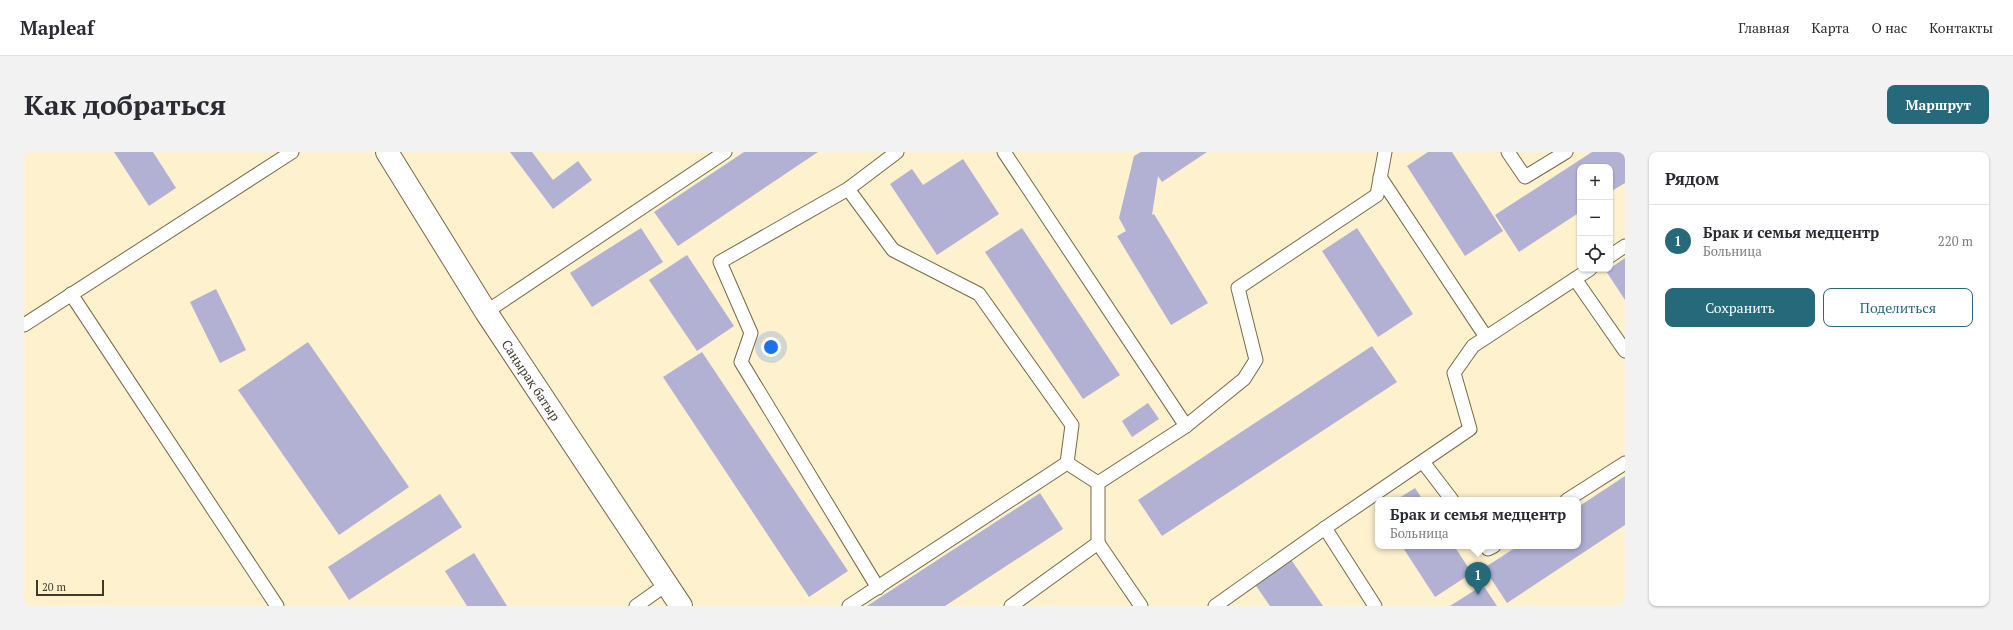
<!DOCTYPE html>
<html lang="ru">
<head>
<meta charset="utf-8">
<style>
  body { margin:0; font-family:"PT Serif",serif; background:#f2f2f3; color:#2b2b33 }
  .controls { position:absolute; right:12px; top:12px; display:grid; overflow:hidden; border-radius:8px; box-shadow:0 1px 3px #0004 }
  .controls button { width:36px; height:36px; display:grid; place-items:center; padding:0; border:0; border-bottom:1px solid #e1e1e2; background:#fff; color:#2b2b33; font:20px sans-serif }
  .scale { position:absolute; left:12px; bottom:10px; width:68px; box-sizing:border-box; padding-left:4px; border:2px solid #3e392b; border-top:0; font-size:11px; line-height:14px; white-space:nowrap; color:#3e392b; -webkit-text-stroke:3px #fef1cd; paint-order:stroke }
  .you { position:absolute; left:747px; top:195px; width:14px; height:14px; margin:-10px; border:3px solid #fff; border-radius:50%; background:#1a73e8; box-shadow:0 0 0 6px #1a73e833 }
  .badge { display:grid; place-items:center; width:26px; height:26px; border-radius:50%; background:#25697a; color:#fff; font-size:13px; font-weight:700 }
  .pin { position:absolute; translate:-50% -33px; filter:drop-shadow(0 1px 2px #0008) }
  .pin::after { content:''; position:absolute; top:21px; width:14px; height:12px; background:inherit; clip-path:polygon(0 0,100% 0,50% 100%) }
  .popup { position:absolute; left:1351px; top:345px; width:206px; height:52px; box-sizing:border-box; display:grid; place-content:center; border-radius:8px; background:#fff; filter:drop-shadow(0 1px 3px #0005); font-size:13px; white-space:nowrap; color:#7c7c81 }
  .popup b { font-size:15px; color:#2b2b33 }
  .popup::after { content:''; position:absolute; left:50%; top:100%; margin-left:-8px; border:8px solid transparent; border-top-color:#fff }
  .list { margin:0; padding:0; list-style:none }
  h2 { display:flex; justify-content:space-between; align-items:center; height:52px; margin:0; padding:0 16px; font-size:17px }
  h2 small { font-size:13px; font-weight:400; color:#7c7c81 }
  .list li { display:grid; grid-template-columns:26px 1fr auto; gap:12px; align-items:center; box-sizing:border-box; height:72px; padding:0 16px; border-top:1px solid #e1e1e2 }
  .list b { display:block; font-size:15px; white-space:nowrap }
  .list p { margin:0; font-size:13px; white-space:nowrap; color:#7c7c81 }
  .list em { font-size:13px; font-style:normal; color:#7c7c81 }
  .actions { display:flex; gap:8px; padding:12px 16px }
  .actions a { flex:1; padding:9px 0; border:1px solid #25697a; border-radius:8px; text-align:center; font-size:14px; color:#25697a }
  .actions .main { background:#25697a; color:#fff }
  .icon { flex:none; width:22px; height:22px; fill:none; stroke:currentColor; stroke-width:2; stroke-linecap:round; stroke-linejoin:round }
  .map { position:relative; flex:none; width:1601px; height:454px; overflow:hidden; border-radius:8px }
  header { display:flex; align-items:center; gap:24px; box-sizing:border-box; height:56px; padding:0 20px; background:#fff; border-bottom:1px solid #e1e1e2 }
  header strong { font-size:19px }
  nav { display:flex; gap:22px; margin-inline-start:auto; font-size:14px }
  .intro { display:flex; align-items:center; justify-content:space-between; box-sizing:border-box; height:96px; padding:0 24px }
  h1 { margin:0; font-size:28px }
  .button { padding:10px 18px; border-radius:8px; background:#25697a; color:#fff; font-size:14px; font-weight:700 }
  main { display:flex; gap:24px; padding:0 24px }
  aside { flex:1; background:#fff; border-radius:8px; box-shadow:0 1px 3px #0004 }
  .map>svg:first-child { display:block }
</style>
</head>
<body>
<header>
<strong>Mapleaf</strong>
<nav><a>Главная</a><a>Карта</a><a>О нас</a><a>Контакты</a></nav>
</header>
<div class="intro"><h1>Как добраться</h1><a class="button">Маршрут</a></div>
<main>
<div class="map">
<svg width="1601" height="454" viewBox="0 0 1601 454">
  <rect width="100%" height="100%" fill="#fef1cd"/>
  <g fill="#b2b0d3">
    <polygon points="90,0 129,0 152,36 125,54"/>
    <polygon points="486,0 508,0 529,28 554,9 568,28 529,57"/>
    <polygon points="720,0 794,0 654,94 630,60"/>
    <polygon points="1117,0 1183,0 1138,30 1134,24 1128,63 1130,62 1184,151 1147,173 1093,84 1102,79 1095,66 1110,4"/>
    <polygon points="1404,0 1428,0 1479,79 1441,104 1383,14"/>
    <polygon points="1568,0 1601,0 1601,31 1586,40 1586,15 1556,15 1556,60 1495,100 1471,63"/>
    <polygon points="939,7 975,62 913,103 866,32 888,17 899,33"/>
    <polygon points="617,76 639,110 568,155 546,121"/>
    <polygon points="998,76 1096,223 1059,247 961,100"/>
    <polygon points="1333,76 1389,162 1354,185 1298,99"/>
    <polygon points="663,103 710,174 673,199 625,128"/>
    <polygon points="1601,106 1601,148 1582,119"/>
    <polygon points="192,137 222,198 196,211 166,150"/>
    <polygon points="284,190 385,335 315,383 214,238"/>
    <polygon points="1348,194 1373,230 1138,384 1114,348"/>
    <polygon points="678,200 824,419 785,445 639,225"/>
    <polygon points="1124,251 1135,267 1108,285 1098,269"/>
    <polygon points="1601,324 1601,373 1483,451 1460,416 1494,394 1554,394 1554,355"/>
    <polygon points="1391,336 1399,348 1372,348"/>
    <polygon points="1016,341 1039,377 921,454 843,454"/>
    <polygon points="416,342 438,375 325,448 304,415"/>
    <polygon points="1378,394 1430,394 1448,421 1411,445"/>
    <polygon points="450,401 483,454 443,454 421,419"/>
    <polygon points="1266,406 1299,454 1246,454 1230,431"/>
    <polygon points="1459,433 1473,454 1426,454"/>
  </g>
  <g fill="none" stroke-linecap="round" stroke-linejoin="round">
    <defs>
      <g id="service">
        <polyline points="980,0 1162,274"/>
        <polyline points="1484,0 1501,25 1542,0"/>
        <polyline points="1356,25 1462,185"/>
        <polyline points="824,37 869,98 955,142 1048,273 1043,311 825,454"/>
        <polyline points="1586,104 1601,94"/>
        <polyline points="1551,127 1601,199"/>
        <polyline points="47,142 253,454"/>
        <polyline points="462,160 701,0"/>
        <polyline points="0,173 268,0"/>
        <polyline points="1399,310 1428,348"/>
        <polyline points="1043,311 1074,331"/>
        <polyline points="1543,348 1601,311"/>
        <polyline points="1301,376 1351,454"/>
        <polyline points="1074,391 1117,454"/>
        <polyline points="1462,394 1464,397 1470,394"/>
        <polyline points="854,436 717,210 727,181 696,110 824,37 873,0"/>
        <polyline points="612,454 643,432"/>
        <polyline points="987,454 1074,391 1074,331 1162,274 1220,227 1232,208 1214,136 1353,43 1361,0"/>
        <polyline points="1191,454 1301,376 1446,277 1430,221 1449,194 1566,117"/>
      </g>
      <g id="tertiary">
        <path id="s1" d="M 363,0 L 462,160 L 657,454"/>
      </g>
    </defs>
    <use href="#service" stroke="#766a4a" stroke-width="15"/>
    <use href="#tertiary" stroke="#766a4a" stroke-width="24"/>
    <use href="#service" stroke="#fff" stroke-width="13"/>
    <use href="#tertiary" stroke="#fff" stroke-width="22"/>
  </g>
  <g text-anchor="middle" stroke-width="3" stroke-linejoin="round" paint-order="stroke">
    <g font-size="13" fill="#3e392b" stroke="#fef1cd">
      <text dy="5" stroke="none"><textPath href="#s1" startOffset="270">Саңырақ батыр</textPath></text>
    </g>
  </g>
</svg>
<div class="controls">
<button>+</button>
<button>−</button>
<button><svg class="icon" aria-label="locate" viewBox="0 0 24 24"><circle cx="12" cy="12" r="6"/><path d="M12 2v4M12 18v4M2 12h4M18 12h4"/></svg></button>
</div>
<div class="scale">20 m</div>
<div class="you"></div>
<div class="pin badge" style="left:1454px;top:443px">1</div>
<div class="popup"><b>Брак и семья медцентр</b>Больница</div>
</div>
<aside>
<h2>Рядом<small></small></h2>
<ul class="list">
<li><span class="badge">1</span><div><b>Брак и семья медцентр</b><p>Больница</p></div><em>220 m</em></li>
</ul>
<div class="actions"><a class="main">Сохранить</a><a>Поделиться</a></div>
</aside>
</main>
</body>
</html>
